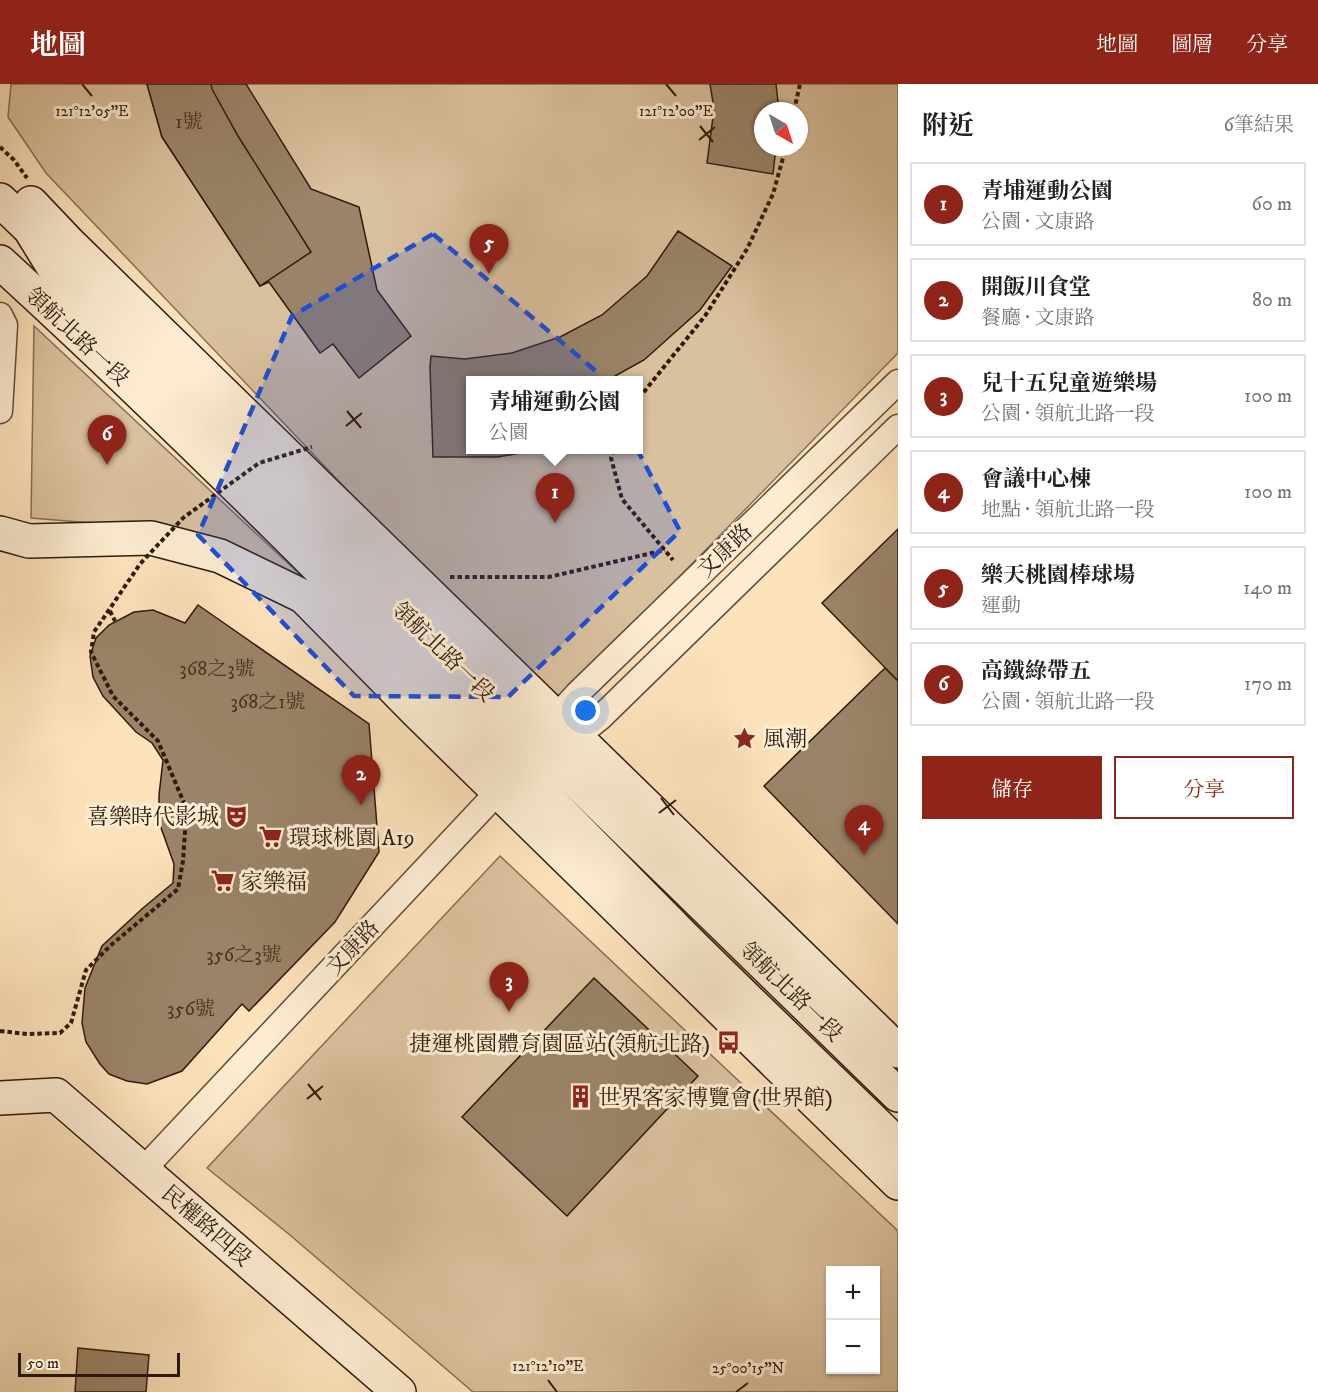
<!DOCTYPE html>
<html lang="zh-TW">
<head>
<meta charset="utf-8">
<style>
  body { margin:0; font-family:"IM FELL DW Pica","Noto Serif TC",serif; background:#f6f6f6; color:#222 }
  .controls { position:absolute; right:18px; bottom:18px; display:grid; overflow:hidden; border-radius:0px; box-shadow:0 2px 4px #0004 }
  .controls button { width:54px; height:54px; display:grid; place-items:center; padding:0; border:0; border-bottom:2px solid #e0e0e0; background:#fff; color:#222; font:30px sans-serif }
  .compass { position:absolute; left:754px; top:18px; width:54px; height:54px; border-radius:50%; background:#fff; box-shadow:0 2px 4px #0004; rotate:141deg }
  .scale { position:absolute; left:18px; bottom:15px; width:162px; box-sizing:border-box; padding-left:6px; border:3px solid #2e1a0c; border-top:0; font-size:16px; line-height:21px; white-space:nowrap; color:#2e1a0c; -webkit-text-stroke:4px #feedd3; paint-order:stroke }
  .you { position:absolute; left:586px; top:627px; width:21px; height:21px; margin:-15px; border:4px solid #fff; border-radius:50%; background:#1a73e8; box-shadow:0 0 0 9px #1a73e833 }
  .badge { display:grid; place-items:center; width:39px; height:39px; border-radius:50%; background:#8f2418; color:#fff; font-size:20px; font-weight:700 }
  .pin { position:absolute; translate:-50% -50px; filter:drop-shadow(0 2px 3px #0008) }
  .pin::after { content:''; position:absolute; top:32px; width:21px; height:18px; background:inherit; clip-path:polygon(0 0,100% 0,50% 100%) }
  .popup { position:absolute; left:466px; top:292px; width:177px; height:78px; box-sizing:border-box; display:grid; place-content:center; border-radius:0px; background:#fff; filter:drop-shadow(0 2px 4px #0005); font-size:20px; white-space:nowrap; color:#767676 }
  .popup b { font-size:22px; color:#222 }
  .popup::after { content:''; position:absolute; left:50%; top:100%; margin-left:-12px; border:12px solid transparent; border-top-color:#fff }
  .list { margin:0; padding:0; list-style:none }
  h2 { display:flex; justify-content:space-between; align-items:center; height:78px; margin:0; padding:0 24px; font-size:26px }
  h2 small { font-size:20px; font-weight:400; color:#767676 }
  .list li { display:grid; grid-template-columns:39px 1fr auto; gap:18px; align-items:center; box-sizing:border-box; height:84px; margin:0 12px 12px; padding:0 12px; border:2px solid #e0e0e0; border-radius:0px }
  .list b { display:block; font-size:22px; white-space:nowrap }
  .list p { margin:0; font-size:20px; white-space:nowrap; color:#767676 }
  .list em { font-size:20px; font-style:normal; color:#767676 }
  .actions { display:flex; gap:12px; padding:18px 24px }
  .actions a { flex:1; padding:14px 0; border:2px solid #8f2418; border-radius:0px; text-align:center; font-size:21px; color:#8f2418 }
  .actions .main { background:#8f2418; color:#fff }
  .map { position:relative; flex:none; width:898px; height:1308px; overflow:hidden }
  header { display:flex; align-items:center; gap:36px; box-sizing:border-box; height:84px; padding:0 30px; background:#8f2418; color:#fff }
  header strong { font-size:28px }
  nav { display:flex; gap:33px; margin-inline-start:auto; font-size:21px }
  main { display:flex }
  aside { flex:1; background:#fff }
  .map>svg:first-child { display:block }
</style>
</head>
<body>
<header>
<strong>地圖</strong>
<nav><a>地圖</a><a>圖層</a><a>分享</a></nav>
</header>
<main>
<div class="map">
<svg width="898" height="1308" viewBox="0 0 898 1308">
  <rect width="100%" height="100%" fill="#fde3bc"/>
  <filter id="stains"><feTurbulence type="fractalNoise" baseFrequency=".00333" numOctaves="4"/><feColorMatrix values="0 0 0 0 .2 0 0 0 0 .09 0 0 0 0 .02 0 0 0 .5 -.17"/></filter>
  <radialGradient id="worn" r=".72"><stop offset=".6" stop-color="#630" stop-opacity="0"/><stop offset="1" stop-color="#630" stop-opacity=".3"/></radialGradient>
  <g fill="#dac19e" stroke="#846e55" stroke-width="1.5" fill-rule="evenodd">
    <path d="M 11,0 L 898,0 L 898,269 L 565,610 L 543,612 L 46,89 L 8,33 ZM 763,27 L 799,27 L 799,63 L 763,63 ZM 471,296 L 639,296 L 639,366 L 471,366 Z"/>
    <polygon points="34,242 322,511 141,443 31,434"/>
    <path d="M 500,772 L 898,1147 L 898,1308 L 473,1308 L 290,1151 L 207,1084 ZM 830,1186 L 876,1186 L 876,1286 L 830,1286 Z"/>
  </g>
  <g fill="#9a8368" stroke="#2e1a0c" stroke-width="1.5">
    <polygon points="147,0 246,0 311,105 359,123 377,206 411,252 359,294 333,260 320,269 269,198 260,202 162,53"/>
    <polygon points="147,0 211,0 212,5 238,52 311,168 260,202 162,53"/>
    <polygon points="710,0 776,0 779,27 763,27 763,63 776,63 773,90 707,79 714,25"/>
    <polygon points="678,147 732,182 700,226 644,276 608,296 471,296 471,366 537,366 498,373 433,373 430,283 431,272 465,275 512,269 560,253 602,231 647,192"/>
    <polygon points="898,445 898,597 822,519"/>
    <polygon points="198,521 369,640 379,768 335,838 249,927 242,920 182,987 147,1000 127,997 109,990 100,980 86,958 82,939 85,904 102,862 143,824 173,799 174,780 159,738 159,711 163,676 152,659 136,648 103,612 93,593 90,572 96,554 109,541 134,528 153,526 185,539"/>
    <polygon points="885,584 898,597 898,840 764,702"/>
    <polygon points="594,894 698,992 567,1132 462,1033"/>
    <polygon points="78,1264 149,1271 146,1308 75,1308"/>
  </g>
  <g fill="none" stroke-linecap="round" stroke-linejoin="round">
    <defs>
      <g id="street">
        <polyline points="0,231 5,241 0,327"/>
        <polyline points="563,641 590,642 600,634 898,343"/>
        <polyline points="555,650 563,641 567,621 577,610 898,298"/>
        <polyline points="143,1086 509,696"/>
      </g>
      <g id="secondary">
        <polyline points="0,116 30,145 60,194 898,1011"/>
        <polyline points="31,119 69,159 898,967"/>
        <path d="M 0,178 C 234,392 453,620 676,845 C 749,918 824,989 898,1061"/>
        <polyline points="0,449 29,457 151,454 220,472 323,522"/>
        <polyline points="304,513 416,627 898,1099"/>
        <polyline points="0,1014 56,1011 399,1308"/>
      </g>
    </defs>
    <use href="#street" stroke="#624c38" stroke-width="27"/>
    <use href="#secondary" stroke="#2e1a0c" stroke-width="36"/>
    <g stroke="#2e1a0c" stroke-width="4" stroke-dasharray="4.5 3" stroke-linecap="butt">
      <polyline points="794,27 800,0"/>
      <polyline points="0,63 14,76 27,94"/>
      <polyline points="639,314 705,232 747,165 773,110 786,63"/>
      <polyline points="614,366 611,374 622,415 673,476"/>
      <polyline points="450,493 549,493 665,466"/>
      <polyline points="110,527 115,537"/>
    </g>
    <use href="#street" stroke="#feedd3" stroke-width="24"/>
    <use href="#secondary" stroke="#feedd3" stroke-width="33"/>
    <polyline stroke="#2e1a0c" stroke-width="4" stroke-dasharray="4.5 3" stroke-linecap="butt" points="0,947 27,950 60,949 71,939 86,886 110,862 178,805 183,777 185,748 184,719 158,657 113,612 91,568 94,548 140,480 183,434 259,379 312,363"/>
  </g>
  <path fill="#1d4ed8" fill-opacity="0.2" stroke="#1d4ed8" stroke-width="4.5" stroke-dasharray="12 8" stroke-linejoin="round" d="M 433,150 L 596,287 L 680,447 L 508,613 L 354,612 L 198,451 L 292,232 Z"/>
  <path fill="none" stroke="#2e1a0c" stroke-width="2" d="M 82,0 L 92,12M 666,0 L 676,12M 700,42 L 713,58M 699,56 L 715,43M 347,327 L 361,344M 346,342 L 362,329M 661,714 L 674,731M 659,729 L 676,716M 308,1000 L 321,1016M 307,1015 L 323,1002M 548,1296 L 557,1308M 736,1308 L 748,1299"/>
  <defs>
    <symbol id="sight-bare" viewBox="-9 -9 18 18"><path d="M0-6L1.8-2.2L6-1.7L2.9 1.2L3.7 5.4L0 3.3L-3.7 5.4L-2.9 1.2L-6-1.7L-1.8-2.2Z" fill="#8f2418" stroke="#feedd3" stroke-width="2.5" paint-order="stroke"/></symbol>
    <symbol id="theatre-bare" viewBox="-9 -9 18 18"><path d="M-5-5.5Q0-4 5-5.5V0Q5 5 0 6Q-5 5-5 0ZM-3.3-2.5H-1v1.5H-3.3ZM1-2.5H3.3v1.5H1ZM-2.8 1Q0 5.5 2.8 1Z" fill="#8f2418" stroke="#feedd3" stroke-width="2.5" paint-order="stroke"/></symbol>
    <symbol id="supermarket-bare" viewBox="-9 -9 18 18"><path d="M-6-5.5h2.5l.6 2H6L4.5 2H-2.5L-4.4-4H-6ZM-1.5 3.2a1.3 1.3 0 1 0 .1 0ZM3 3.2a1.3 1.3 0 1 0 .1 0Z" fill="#8f2418" stroke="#feedd3" stroke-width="2.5" paint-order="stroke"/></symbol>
    <symbol id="bus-bare" viewBox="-9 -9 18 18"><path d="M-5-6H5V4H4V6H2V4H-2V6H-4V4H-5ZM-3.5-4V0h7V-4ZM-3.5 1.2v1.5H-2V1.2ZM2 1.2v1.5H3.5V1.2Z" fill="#8f2418" stroke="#feedd3" stroke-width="2.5" paint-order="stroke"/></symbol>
    <symbol id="building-bare" viewBox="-9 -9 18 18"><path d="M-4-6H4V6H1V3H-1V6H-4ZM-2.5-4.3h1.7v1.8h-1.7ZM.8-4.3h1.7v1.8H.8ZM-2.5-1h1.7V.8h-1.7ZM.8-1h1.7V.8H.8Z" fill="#8f2418" stroke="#feedd3" stroke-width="2.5" paint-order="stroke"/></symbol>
  </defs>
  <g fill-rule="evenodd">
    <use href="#sight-bare" x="728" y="638" width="33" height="33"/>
    <use href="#theatre-bare" x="220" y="716" width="33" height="33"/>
    <use href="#supermarket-bare" x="254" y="736" width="33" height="33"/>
    <use href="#supermarket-bare" x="206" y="780" width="33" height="33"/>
    <use href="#bus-bare" x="712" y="942" width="33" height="33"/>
    <use href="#building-bare" x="564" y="996" width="33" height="33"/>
  </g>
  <g text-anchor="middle" stroke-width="6" stroke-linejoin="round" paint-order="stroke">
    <g font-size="20" fill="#493423">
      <text x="189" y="44">1號</text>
      <text x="217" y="591">368之3號</text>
      <text x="268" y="624">368之1號</text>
      <text x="244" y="877">356之3號</text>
      <text x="191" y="931">356號</text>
    </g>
    <g font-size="22" fill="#2e1a0c" stroke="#feedd3">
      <text transform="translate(78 252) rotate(43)" y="8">領航北路一段</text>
      <text transform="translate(724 466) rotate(-44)" y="8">文康路</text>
      <text transform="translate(444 567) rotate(44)" y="8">領航北路一段</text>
      <text transform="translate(352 863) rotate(-47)" y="8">文康路</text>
      <text transform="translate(792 907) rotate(44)" y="8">領航北路一段</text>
      <text transform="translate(207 1141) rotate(41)" y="8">民權路四段</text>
    </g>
    <g font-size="22" fill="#2e1a0c" stroke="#feedd3" text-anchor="start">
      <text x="763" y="662">風潮</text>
      <text x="219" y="740" text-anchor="end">喜樂時代影城</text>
      <text x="289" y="761">環球桃園 A19</text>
      <text x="241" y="805">家樂福</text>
      <text x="710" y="967" text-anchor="end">捷運桃園體育園區站(領航北路)</text>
      <text x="598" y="1021">世界客家博覽會(世界館)</text>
    </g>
  </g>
  <g font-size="15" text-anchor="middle" fill="#2e1a0c" stroke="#feedd3" stroke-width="6" stroke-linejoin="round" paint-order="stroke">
    <text x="92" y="32">121°12'05"E</text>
    <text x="676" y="32">121°12'00"E</text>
    <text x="548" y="1287">121°12'10"E</text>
    <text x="748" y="1289">25°00'15"N</text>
  </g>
  <rect width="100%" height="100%" filter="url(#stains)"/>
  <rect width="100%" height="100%" fill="url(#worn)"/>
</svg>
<div class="controls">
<button>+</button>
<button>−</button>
</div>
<svg class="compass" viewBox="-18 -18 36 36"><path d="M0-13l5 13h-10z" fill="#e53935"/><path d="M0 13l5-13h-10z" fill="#767676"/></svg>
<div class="scale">50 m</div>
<div class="you"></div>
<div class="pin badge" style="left:555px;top:439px">1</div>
<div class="popup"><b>青埔運動公園</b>公園</div>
<div class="pin badge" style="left:361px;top:721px">2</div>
<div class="pin badge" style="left:509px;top:928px">3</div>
<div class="pin badge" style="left:864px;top:771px">4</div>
<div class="pin badge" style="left:489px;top:190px">5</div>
<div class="pin badge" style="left:107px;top:381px">6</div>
</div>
<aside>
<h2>附近<small>6筆結果</small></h2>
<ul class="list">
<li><span class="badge">1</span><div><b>青埔運動公園</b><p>公園 · 文康路</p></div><em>60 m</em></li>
<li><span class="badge">2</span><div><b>開飯川食堂</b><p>餐廳 · 文康路</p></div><em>80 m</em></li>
<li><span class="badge">3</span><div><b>兒十五兒童遊樂場</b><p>公園 · 領航北路一段</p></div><em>100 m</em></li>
<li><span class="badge">4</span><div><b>會議中心棟</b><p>地點 · 領航北路一段</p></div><em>100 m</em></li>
<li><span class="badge">5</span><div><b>樂天桃園棒球場</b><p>運動</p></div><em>140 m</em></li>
<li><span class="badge">6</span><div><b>高鐵綠帶五</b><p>公園 · 領航北路一段</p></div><em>170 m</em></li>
</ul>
<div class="actions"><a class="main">儲存</a><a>分享</a></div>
</aside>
</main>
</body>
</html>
